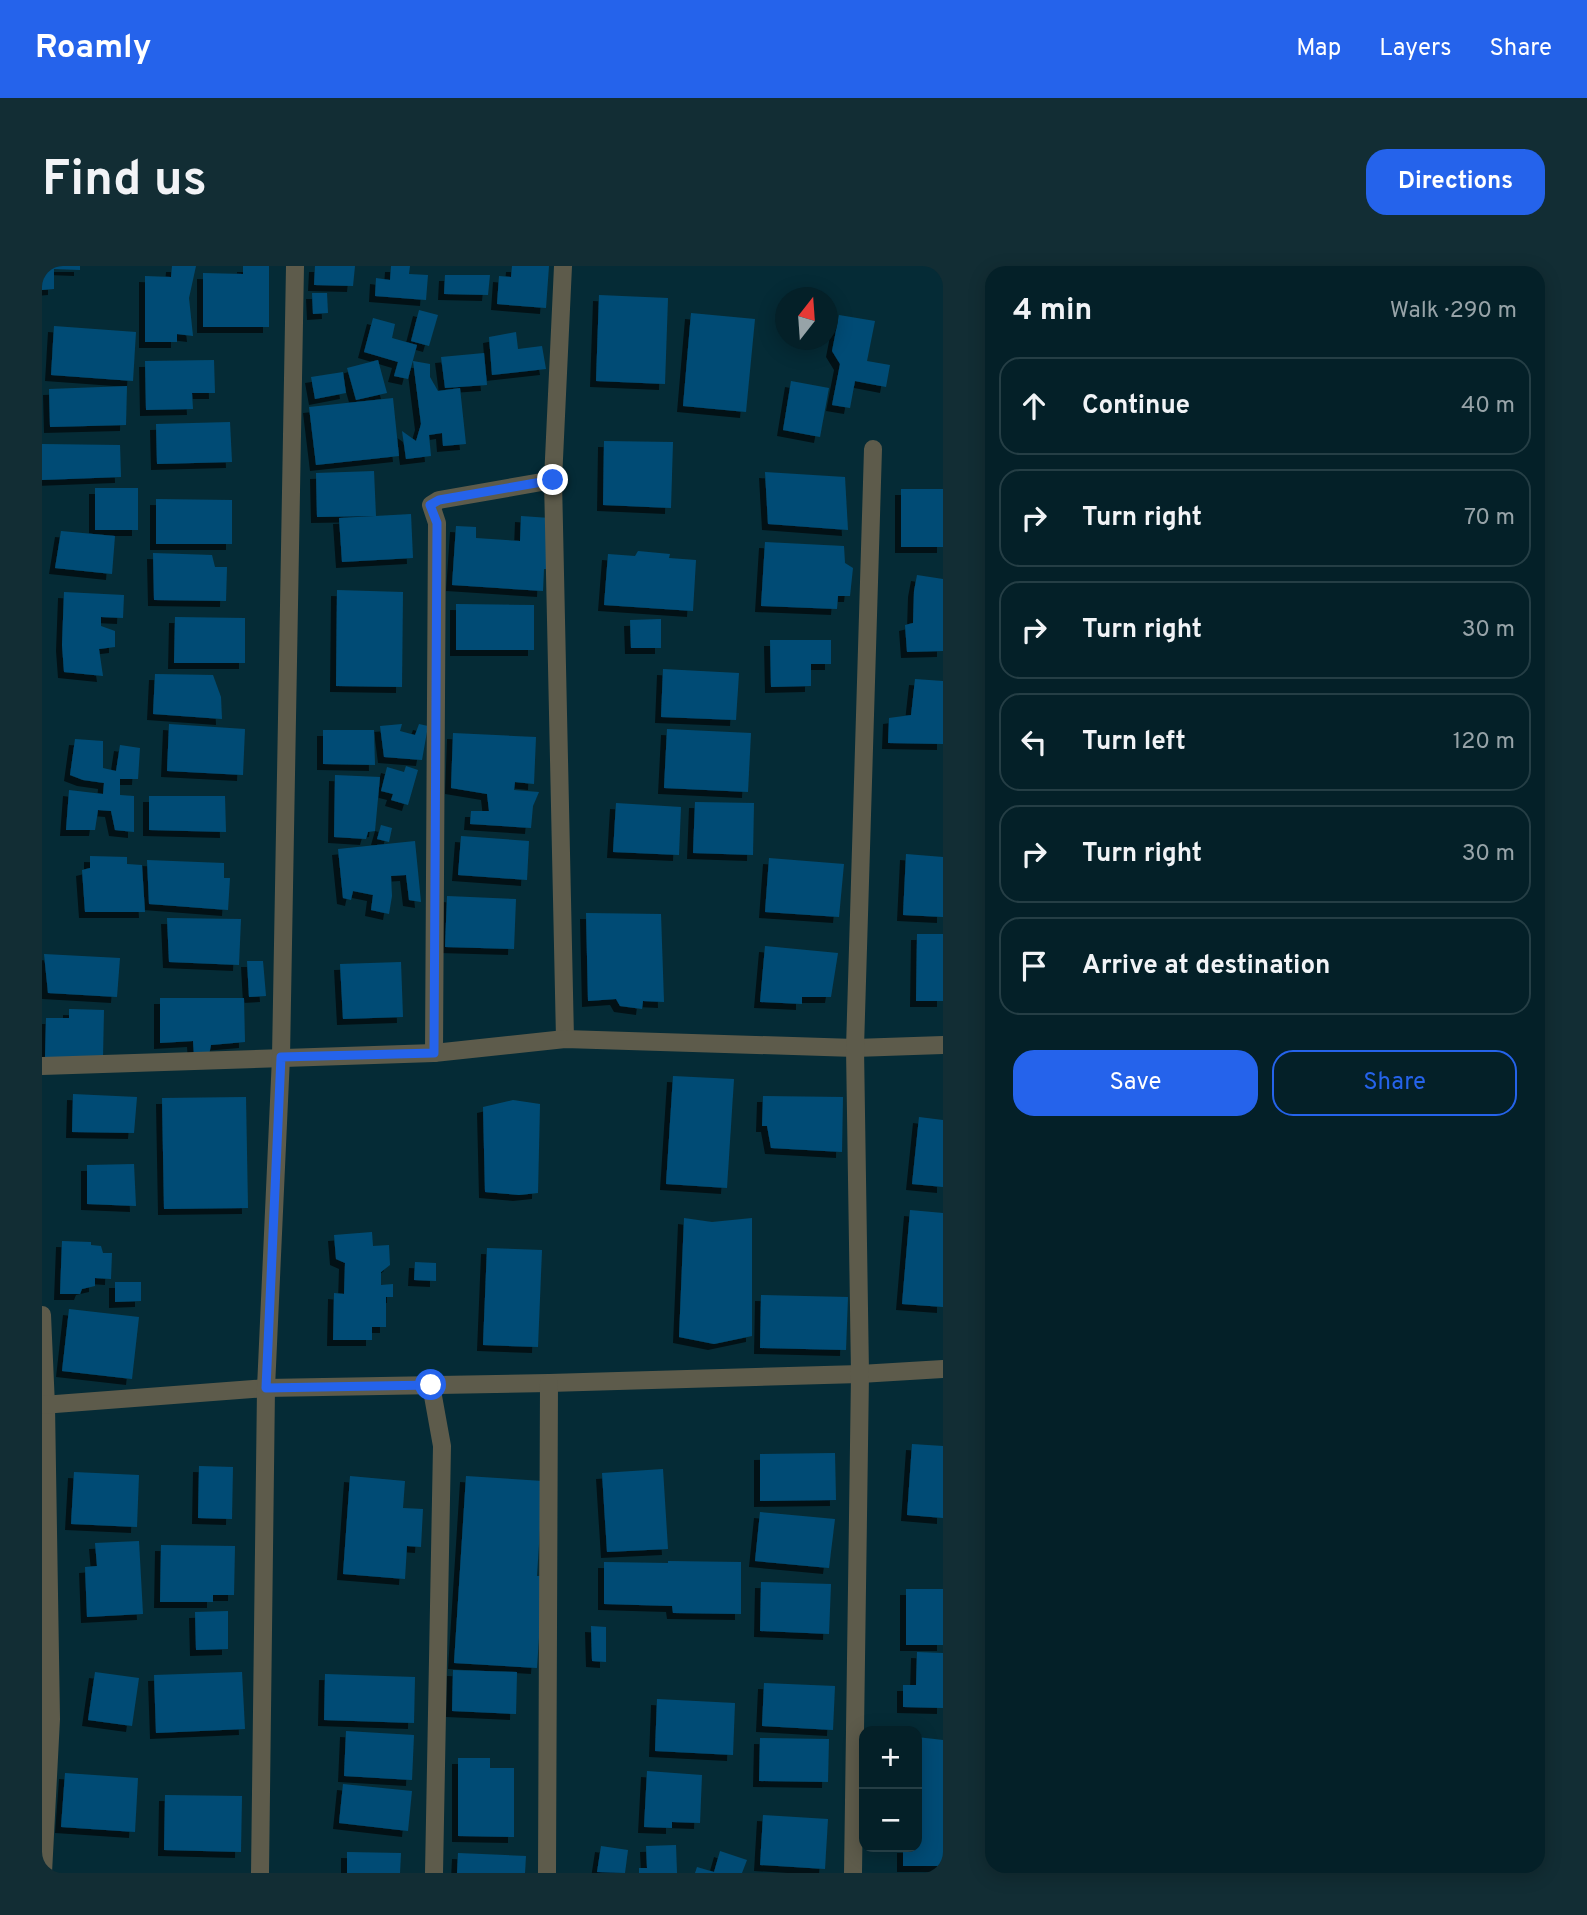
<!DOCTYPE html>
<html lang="en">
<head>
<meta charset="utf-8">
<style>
  body { margin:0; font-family:Overpass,sans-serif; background:#122d34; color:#f1f3f6 }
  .controls { position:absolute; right:21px; bottom:21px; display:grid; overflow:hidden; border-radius:14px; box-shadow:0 4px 18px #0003 }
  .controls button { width:63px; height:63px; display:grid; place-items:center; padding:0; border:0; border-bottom:2px solid #253e45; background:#042028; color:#f1f3f6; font:35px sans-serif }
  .compass { position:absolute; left:733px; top:21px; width:63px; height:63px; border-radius:50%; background:#042028; box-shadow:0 4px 18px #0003; rotate:17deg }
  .stop { position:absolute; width:21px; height:21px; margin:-16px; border:5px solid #2563eb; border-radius:50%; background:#fff }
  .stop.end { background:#2563eb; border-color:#fff; box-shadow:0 2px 7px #0008 }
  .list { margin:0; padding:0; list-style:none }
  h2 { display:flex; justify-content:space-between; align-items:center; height:91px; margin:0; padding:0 28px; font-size:30px }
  h2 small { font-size:23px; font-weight:400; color:#97a3a8 }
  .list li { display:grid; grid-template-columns:46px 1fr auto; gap:21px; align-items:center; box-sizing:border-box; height:98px; margin:0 14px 14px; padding:0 14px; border:2px solid #253e45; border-radius:21px }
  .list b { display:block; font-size:26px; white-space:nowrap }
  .list em { font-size:23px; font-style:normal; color:#97a3a8 }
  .actions { display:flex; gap:14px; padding:21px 28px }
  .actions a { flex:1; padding:16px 0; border:2px solid #2563eb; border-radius:21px; text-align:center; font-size:24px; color:#2563eb }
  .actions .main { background:#2563eb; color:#fff }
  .icon { flex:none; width:38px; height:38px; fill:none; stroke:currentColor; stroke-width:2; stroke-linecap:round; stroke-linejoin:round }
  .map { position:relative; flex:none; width:901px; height:1607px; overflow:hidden; border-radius:21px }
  header { display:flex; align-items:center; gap:42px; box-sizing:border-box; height:98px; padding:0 35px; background:#2563eb; color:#fff }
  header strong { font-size:33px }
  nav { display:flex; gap:38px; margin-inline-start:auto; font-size:24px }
  .intro { display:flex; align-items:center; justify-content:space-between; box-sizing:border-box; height:168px; padding:0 42px }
  h1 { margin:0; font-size:49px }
  .button { padding:18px 32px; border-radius:21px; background:#2563eb; color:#fff; font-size:24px; font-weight:700 }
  main { display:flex; gap:42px; padding:0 42px }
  aside { flex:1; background:#042028; border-radius:21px; box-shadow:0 4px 18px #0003 }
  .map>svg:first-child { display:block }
</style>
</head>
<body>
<header>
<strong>Roamly</strong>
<nav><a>Map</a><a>Layers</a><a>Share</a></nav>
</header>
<div class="intro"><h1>Find us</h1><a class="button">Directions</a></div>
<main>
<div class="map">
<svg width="901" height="1607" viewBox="0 0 901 1607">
  <defs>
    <filter id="shadow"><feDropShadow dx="-6" dy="6" stdDeviation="0" flood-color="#0009"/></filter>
  </defs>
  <rect width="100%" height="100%" fill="#052b36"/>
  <g fill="#064c74" filter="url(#shadow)">
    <polygon points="0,0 38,0 38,4 12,3 12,23 0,24"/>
    <polygon points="130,0 154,0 147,32 151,70 135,68 135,76 103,76 103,10 129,11"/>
    <polygon points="201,0 227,0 227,61 161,61 161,7 201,8"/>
    <polygon points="273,0 313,0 311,20 272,19"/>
    <polygon points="349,0 368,0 367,8 386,9 384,34 333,30 334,12 348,14"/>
    <polygon points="470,0 507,0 504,42 455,38 457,10 469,11"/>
    <polygon points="403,9 448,9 446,29 402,28"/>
    <polygon points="270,27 285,27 286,47 271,48"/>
    <polygon points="557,29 626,32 623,118 554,115"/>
    <polygon points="377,44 396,49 387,80 369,75"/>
    <polygon points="649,47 713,53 704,146 641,140"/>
    <polygon points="797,49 833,55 825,95 848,99 844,121 813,115 808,142 790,139 798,98 790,85"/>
    <polygon points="331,52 353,58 350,72 375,79 366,113 352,110 356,96 322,86"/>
    <polygon points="12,60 94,66 91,115 9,109"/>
    <polygon points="474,66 476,83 500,80 504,103 450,109 447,71"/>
    <polygon points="442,87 445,119 403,122 399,91"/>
    <polygon points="172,94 173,127 150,127 151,143 104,144 103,95"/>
    <polygon points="336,94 345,127 314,134 305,102"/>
    <polygon points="371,95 388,98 388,111 396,125 418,122 424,178 401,180 400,167 387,169 389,190 364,193 360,165 374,175 379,158"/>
    <polygon points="301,106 304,127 273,133 269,111"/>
    <polygon points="749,115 787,122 778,171 741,164"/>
    <polygon points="85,120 84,159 8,161 7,123"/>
    <polygon points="351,132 357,190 274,199 267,141"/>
    <polygon points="188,156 190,196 115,198 114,158"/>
    <polygon points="562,175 631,176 629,242 561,239"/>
    <polygon points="0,178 78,179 79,211 0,214"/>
    <polygon points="332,205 334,250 275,251 274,207"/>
    <polygon points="723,206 803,211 806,264 726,258"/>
    <rect x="53" y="222" width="43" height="42"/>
    <rect x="859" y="223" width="42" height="58"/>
    <polygon points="114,233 190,234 190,278 114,278"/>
    <polygon points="369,248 371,292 300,296 297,252"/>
    <polygon points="479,250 508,252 504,303 502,303 501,325 410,319 414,260 434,261 434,272 478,275"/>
    <polygon points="19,265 73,270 70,308 13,302"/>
    <polygon points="723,276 802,280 803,297 811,302 808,330 796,330 795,343 719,340"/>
    <polygon points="596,285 628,288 627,292 654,294 651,345 562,339 566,288 593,290"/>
    <polygon points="111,287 170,289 173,301 185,301 184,335 112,334"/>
    <polygon points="875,309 901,313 901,385 865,386 863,359 871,357 872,325"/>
    <polygon points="295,324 361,326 360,421 294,420"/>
    <polygon points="22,326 82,329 81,352 59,351 59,360 73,365 73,381 57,383 61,410 22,406 20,379"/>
    <polygon points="414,338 492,339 492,384 414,384"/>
    <polygon points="133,351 203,352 203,397 132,397"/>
    <polygon points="619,353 619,382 589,382 588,354"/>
    <polygon points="728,374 789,374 789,398 769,398 769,420 729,421"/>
    <polygon points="621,403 697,407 694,454 619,451"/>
    <polygon points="113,408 171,409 179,431 180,453 111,448"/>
    <polygon points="873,413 901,415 901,478 846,477 847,452 869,449"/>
    <polygon points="127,458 203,463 201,509 125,505"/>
    <polygon points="360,458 358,465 373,469 377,458 386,460 380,494 342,491 338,460"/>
    <polygon points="625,463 709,467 706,526 622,522"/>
    <polygon points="281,464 332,464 333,499 281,498"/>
    <polygon points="411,467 494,471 492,518 473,516 472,524 497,526 491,540 489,562 428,558 429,545 447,545 445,528 409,522"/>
    <polygon points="33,473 61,475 61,502 74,505 78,479 98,482 96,513 78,513 78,529 92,530 92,566 73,564 69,545 56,544 53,564 24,564 27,524 61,528 62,517 41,514 28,509"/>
    <polygon points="364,500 376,504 366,539 349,534 351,528 339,525 345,501 362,506"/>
    <polygon points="293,509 338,511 333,565 326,566 324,573 292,571"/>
    <polygon points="107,530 183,530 184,566 107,564"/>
    <polygon points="653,536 712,537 711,589 651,587"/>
    <polygon points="574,537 639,541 637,589 571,586"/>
    <polygon points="339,559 350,562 347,576 335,573"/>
    <polygon points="419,570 487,575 485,614 416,609"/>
    <polygon points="373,575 379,636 367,634 364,609 349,610 350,630 347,648 329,644 331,629 311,625 309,634 301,632 296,583"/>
    <polygon points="864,588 901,591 901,651 861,649"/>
    <polygon points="48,590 85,591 85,598 100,599 103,646 43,646 40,604 48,602"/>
    <polygon points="727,592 802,598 797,651 723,646"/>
    <polygon points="105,594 182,597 182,612 188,612 186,644 107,638"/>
    <polygon points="405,630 474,633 472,683 403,681"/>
    <polygon points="544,647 619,648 622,736 601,735 600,743 578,740 574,733 546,735"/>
    <polygon points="125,652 199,653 197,699 127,696"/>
    <polygon points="875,668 901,668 901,735 874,735"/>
    <polygon points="723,680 796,687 789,731 760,731 760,738 718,736"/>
    <polygon points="2,688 78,692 75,731 6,727"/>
    <polygon points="205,695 221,695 224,730 207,731"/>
    <polygon points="359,696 361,751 301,753 298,698"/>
    <polygon points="118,732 202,732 203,776 169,779 167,789 152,790 151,775 118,777"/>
    <polygon points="27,743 62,744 61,791 3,791 4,752 27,752"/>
    <polygon points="631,810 692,813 685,922 624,918"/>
    <polygon points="31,828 95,831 92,867 30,866"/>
    <polygon points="721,830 801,831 800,886 729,882 725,860 720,860"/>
    <polygon points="204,831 206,942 122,943 120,832"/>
    <polygon points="471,834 498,838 496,927 477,929 443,926 441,841"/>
    <polygon points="877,851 901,854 901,921 870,918"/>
    <polygon points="92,898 94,940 45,938 45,899"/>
    <polygon points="868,944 901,947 901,1041 860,1038"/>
    <polygon points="642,952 670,956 710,952 710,1070 672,1078 637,1071"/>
    <polygon points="330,966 331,980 347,979 348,999 339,1006 339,1019 351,1018 351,1031 344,1031 344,1061 330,1061 330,1074 291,1074 292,1027 302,1028 303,997 294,993 292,969"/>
    <polygon points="20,975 49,976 49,979 59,980 61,987 70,987 69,1013 53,1012 53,1020 40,1023 38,1028 18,1028"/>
    <polygon points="445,982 500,984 496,1081 441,1079"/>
    <polygon points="373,996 394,997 394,1015 372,1014"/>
    <polygon points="73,1016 99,1016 99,1035 73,1036"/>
    <polygon points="719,1029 806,1031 804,1084 718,1082"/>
    <polygon points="27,1043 97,1051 90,1113 20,1105"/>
    <polygon points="870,1178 901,1180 901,1252 865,1249"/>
    <polygon points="793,1187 794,1234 718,1235 718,1188"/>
    <polygon points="157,1200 191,1201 190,1253 156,1252"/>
    <polygon points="621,1203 626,1283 565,1286 560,1207"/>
    <polygon points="32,1206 97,1209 95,1261 29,1258"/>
    <polygon points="308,1210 363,1215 361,1242 381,1243 379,1281 365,1280 363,1313 301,1308"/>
    <polygon points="424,1210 501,1215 495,1310 501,1310 495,1402 412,1397"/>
    <polygon points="718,1246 793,1253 787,1302 713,1295"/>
    <polygon points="97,1275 101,1348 45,1351 43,1301 55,1300 53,1277"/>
    <polygon points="119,1279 193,1280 192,1329 171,1329 171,1336 118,1336"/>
    <polygon points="626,1295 699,1296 699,1348 631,1347 630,1340 562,1338 562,1296 626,1297"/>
    <polygon points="719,1316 789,1318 787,1368 718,1365"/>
    <rect x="864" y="1323" width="37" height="56"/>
    <polygon points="186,1345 186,1383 154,1384 153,1346"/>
    <polygon points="549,1360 564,1361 564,1396 550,1395"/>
    <polygon points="875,1386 901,1387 901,1442 861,1441 861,1419 874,1419"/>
    <polygon points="411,1404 475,1406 474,1448 410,1445"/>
    <polygon points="53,1406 97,1412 90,1460 46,1454"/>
    <polygon points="200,1406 203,1463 114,1467 112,1409"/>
    <polygon points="283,1408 373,1411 372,1457 282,1454"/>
    <polygon points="722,1417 793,1420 791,1464 720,1460"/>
    <polygon points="615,1433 693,1437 691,1489 613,1485"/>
    <polygon points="304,1465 372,1469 370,1514 302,1510"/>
    <polygon points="875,1471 901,1474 901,1600 861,1600 861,1581 875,1581"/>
    <polygon points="718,1472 787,1473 786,1516 717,1515"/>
    <polygon points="416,1492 448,1492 448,1502 472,1502 472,1571 416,1570"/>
    <polygon points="605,1505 660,1509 658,1557 630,1556 630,1562 602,1561"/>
    <polygon points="23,1507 96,1512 93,1566 19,1561"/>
    <polygon points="301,1518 370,1525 366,1565 297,1557"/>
    <polygon points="123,1529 200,1530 199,1586 122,1584"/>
    <polygon points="721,1549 786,1553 783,1603 718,1599"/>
    <polygon points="634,1579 635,1607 597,1607 597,1602 605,1602 604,1580"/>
    <polygon points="559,1580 586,1584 583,1607 555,1606"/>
    <polygon points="678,1585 705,1594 700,1607 653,1607 655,1601 672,1606"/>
    <polygon points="305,1586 359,1587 358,1607 305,1607"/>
    <polygon points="416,1587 484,1590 483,1607 415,1607"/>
  </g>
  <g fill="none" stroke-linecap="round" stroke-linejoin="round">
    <g stroke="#5d5b4b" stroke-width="18">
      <polyline points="521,0 511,214 523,773"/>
      <polyline points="392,787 395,257 389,239 397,234 511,214"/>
      <polyline points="0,800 392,787 523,773 813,782 901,779"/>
      <polyline points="0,1049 4,1140 9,1453 1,1607"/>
      <polyline points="389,1119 400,1180 392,1607"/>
      <polyline points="0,1139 224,1122 507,1117 818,1108 901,1103"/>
      <polyline points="218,1607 224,1122 239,791 253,0"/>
      <polyline points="505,1607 507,1117"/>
      <polyline points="811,1607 818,1108 813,782 831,183"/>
    </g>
  </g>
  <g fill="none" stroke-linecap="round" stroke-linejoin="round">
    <polyline stroke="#2563eb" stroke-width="9" points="389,1119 224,1122 239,791 392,787 395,257 388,239 397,234 511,214"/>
  </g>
</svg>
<div class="controls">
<button>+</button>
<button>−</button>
</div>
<svg class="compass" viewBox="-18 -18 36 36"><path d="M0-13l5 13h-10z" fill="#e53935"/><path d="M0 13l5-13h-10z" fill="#97a3a8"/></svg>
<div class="stop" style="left:389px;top:1119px"></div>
<div class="stop end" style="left:511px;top:214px"></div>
</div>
<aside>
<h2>4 min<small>Walk · 290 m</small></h2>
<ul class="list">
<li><svg class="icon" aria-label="ahead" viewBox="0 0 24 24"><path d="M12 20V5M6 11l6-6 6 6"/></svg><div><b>Continue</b></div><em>40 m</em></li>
<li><svg class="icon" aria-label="right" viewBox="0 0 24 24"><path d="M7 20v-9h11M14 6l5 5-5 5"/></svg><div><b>Turn right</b></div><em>70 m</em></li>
<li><svg class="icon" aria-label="right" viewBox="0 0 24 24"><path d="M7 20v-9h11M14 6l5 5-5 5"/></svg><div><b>Turn right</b></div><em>30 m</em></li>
<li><svg class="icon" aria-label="left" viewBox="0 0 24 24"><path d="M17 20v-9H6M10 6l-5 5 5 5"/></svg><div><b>Turn left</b></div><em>120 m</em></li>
<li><svg class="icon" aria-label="right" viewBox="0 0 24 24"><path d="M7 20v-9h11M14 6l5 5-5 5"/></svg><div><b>Turn right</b></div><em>30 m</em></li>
<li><svg class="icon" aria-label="arrive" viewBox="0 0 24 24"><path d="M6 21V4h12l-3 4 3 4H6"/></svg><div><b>Arrive at destination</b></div></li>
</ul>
<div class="actions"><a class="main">Save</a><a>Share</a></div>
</aside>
</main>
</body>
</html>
